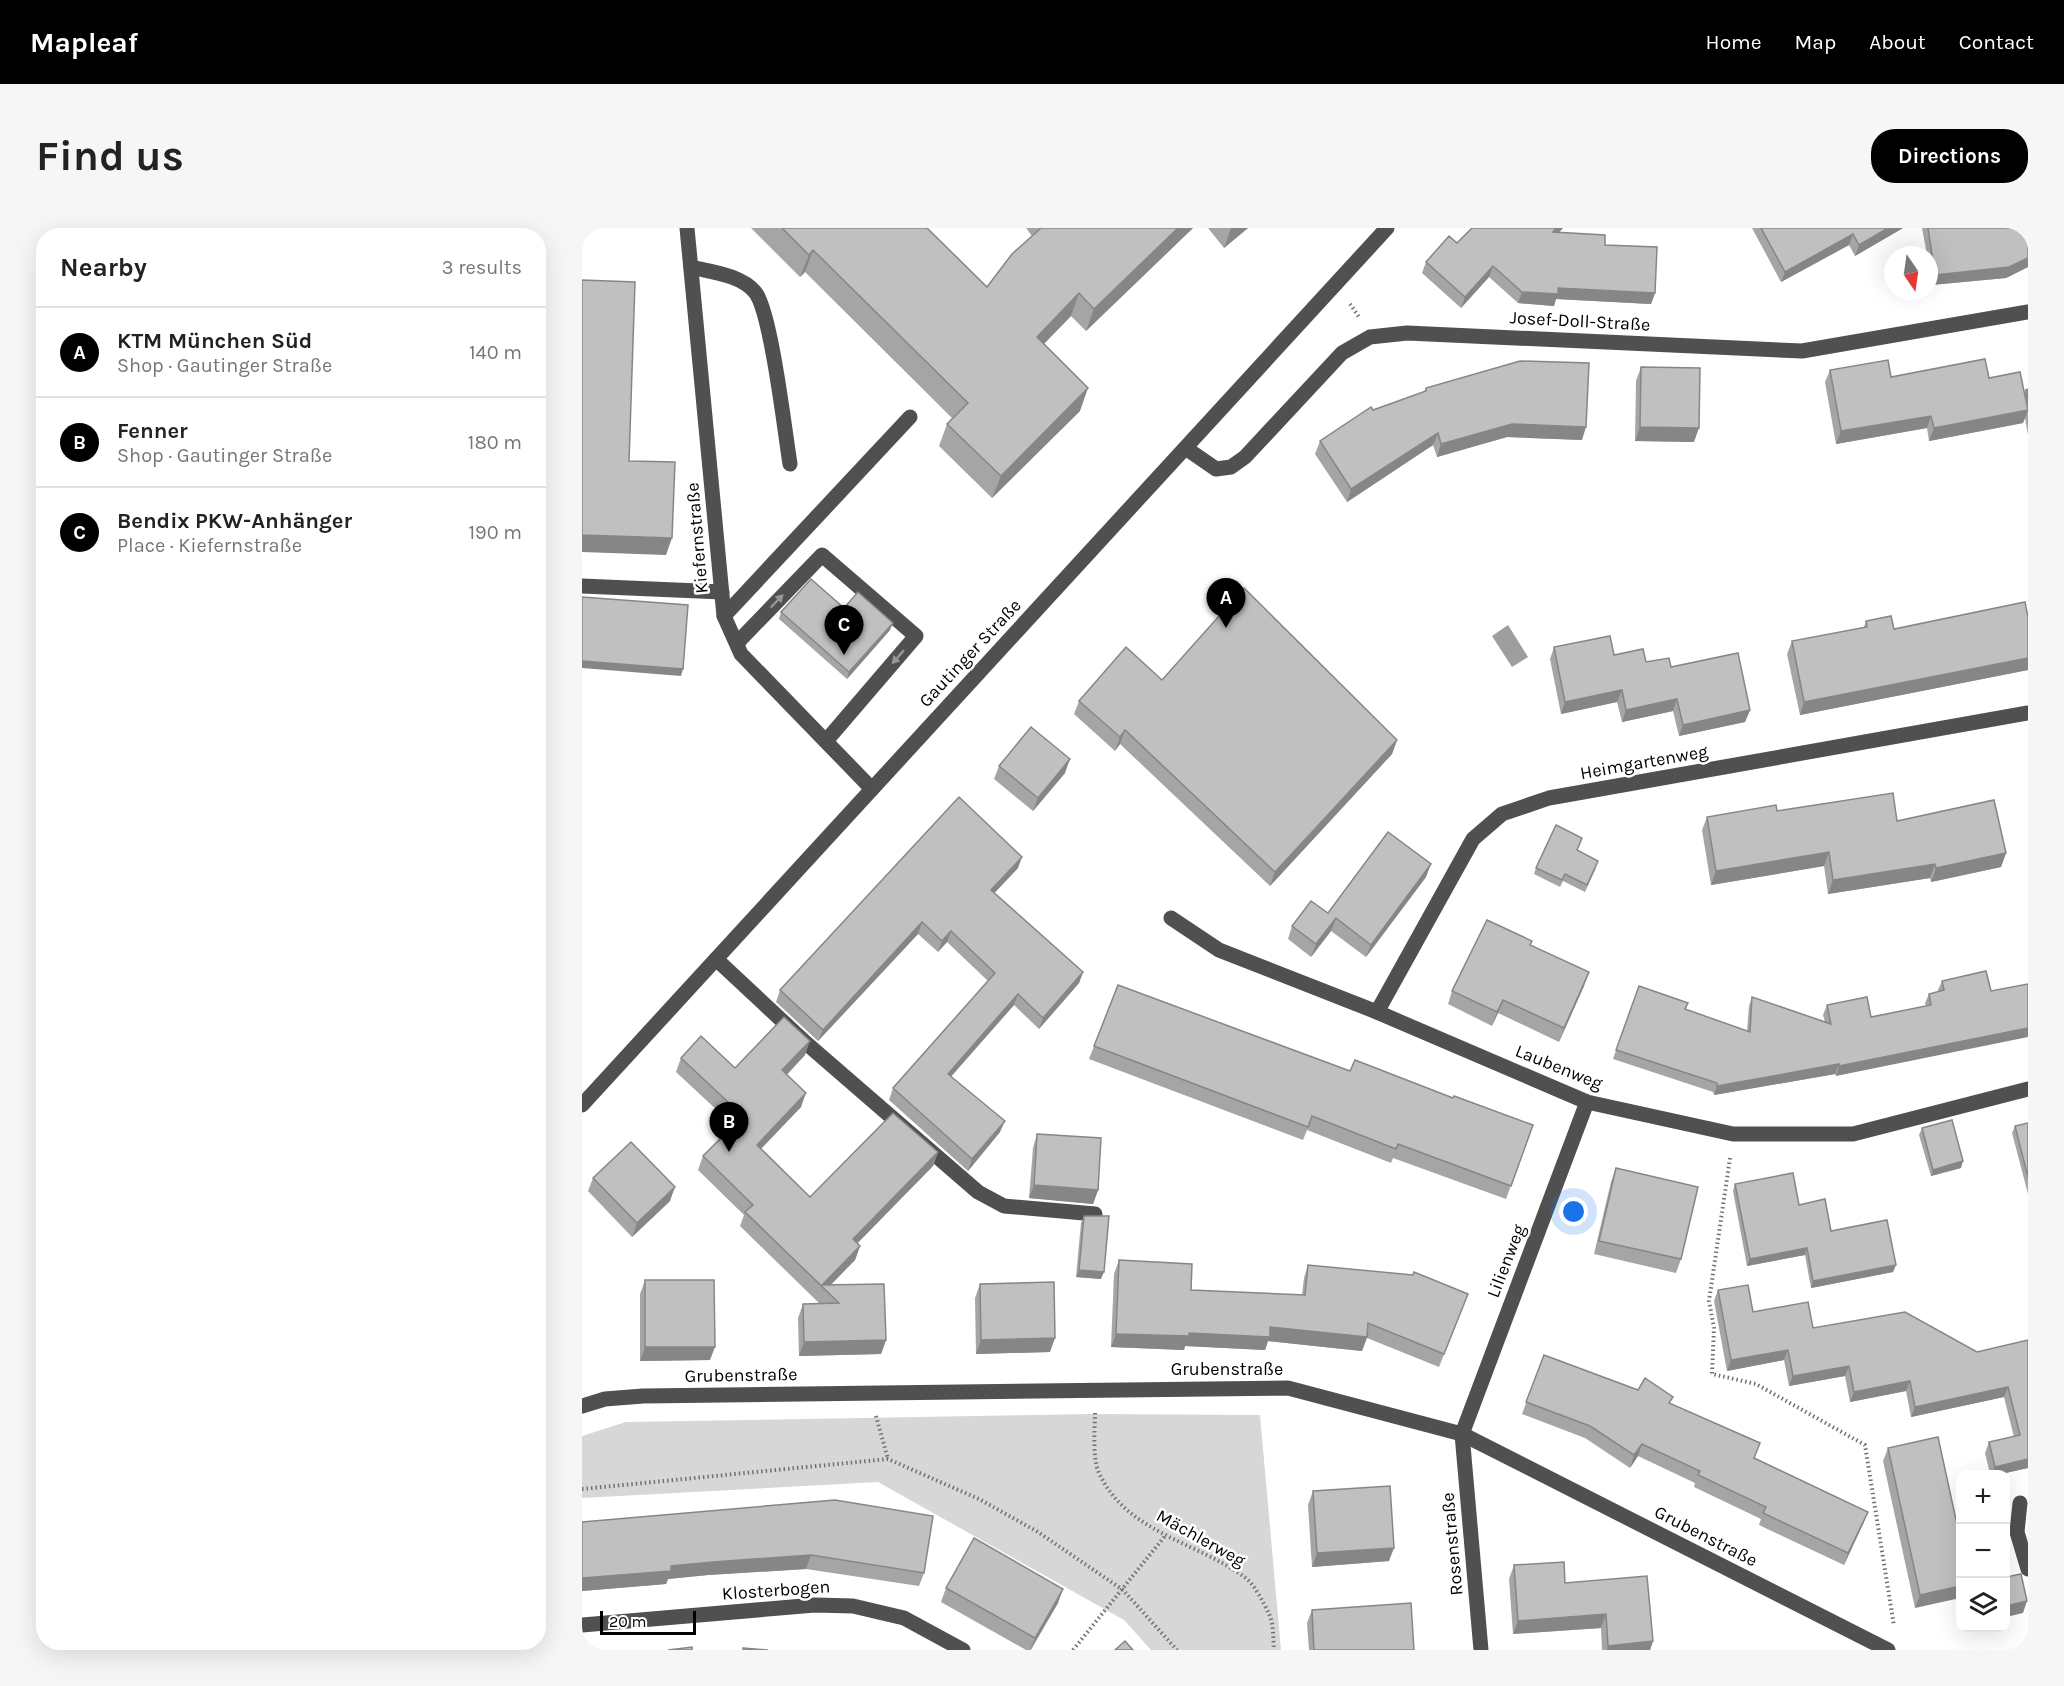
<!DOCTYPE html>
<html lang="en">
<head>
<meta charset="utf-8">
<style>
  body { margin:0; font-family:Karla,sans-serif; background:#f6f6f6; color:#222 }
  .controls { position:absolute; right:18px; bottom:18px; display:grid; overflow:hidden; border-radius:12px; box-shadow:0 6px 24px #0002 }
  .controls button { width:54px; height:54px; display:grid; place-items:center; padding:0; border:0; border-bottom:2px solid #e0e0e0; background:#fff; color:#222; font:30px sans-serif }
  .compass { position:absolute; left:1302px; top:18px; width:54px; height:54px; border-radius:50%; background:#fff; box-shadow:0 6px 24px #0002; rotate:167deg }
  .scale { position:absolute; left:18px; bottom:15px; width:96px; box-sizing:border-box; padding-left:6px; border:3px solid #000; border-top:0; font-size:16px; line-height:21px; white-space:nowrap; color:#000; -webkit-text-stroke:4px #fff; paint-order:stroke }
  .you { position:absolute; left:992px; top:984px; width:21px; height:21px; margin:-15px; border:4px solid #fff; border-radius:50%; background:#1a73e8; box-shadow:0 0 0 9px #1a73e833 }
  .badge { display:grid; place-items:center; width:39px; height:39px; border-radius:50%; background:#000; color:#fff; font-size:20px; font-weight:700 }
  .pin { position:absolute; translate:-50% -50px; filter:drop-shadow(0 2px 3px #0008) }
  .pin::after { content:''; position:absolute; top:32px; width:21px; height:18px; background:inherit; clip-path:polygon(0 0,100% 0,50% 100%) }
  .list { margin:0; padding:0; list-style:none }
  h2 { display:flex; justify-content:space-between; align-items:center; height:78px; margin:0; padding:0 24px; font-size:26px }
  h2 small { font-size:20px; font-weight:400; color:#767676 }
  .list li { display:grid; grid-template-columns:39px 1fr auto; gap:18px; align-items:center; box-sizing:border-box; height:90px; padding:0 24px; border-top:2px solid #e0e0e0 }
  .list b { display:block; font-size:22px; white-space:nowrap }
  .list p { margin:0; font-size:20px; white-space:nowrap; color:#767676 }
  .list em { font-size:20px; font-style:normal; color:#767676 }
  .icon { flex:none; width:33px; height:33px; fill:none; stroke:currentColor; stroke-width:2; stroke-linecap:round; stroke-linejoin:round }
  .map { position:relative; flex:none; width:1446px; height:1422px; overflow:hidden; border-radius:24px }
  header { display:flex; align-items:center; gap:36px; box-sizing:border-box; height:84px; padding:0 30px; background:#000; color:#fff }
  header strong { font-size:28px }
  nav { display:flex; gap:33px; margin-inline-start:auto; font-size:21px }
  .intro { display:flex; align-items:center; justify-content:space-between; box-sizing:border-box; height:144px; padding:0 36px }
  h1 { margin:0; font-size:42px }
  .button { padding:15px 27px; border-radius:24px; background:#000; color:#fff; font-size:21px; font-weight:700 }
  main { display:flex; gap:36px; padding:0 36px }
  aside { flex:1; background:#fff; border-radius:24px; box-shadow:0 6px 24px #0002 }
  .map>svg:first-child { display:block }
</style>
</head>
<body>
<header>
<strong>Mapleaf</strong>
<nav><a>Home</a><a>Map</a><a>About</a><a>Contact</a></nav>
</header>
<div class="intro"><h1>Find us</h1><a class="button">Directions</a></div>
<main>
<aside>
<h2>Nearby<small>3 results</small></h2>
<ul class="list">
<li><span class="badge">A</span><div><b>KTM München Süd</b><p>Shop · Gautinger Straße</p></div><em>140 m</em></li>
<li><span class="badge">B</span><div><b>Fenner</b><p>Shop · Gautinger Straße</p></div><em>180 m</em></li>
<li><span class="badge">C</span><div><b>Bendix PKW-Anhänger</b><p>Place · Kiefernstraße</p></div><em>190 m</em></li>
</ul>
</aside>
<div class="map">
<svg width="1446" height="1422" viewBox="0 0 1446 1422">
  <rect width="100%" height="100%" fill="#fff"/>
  <polygon fill="#d7d7d7" points="511,1186 678,1187 699,1422 569,1422 542,1392 296,1254 0,1270 0,1208 44,1194"/>
  <polygon fill="#9e9e9e" points="926,397 946,429 930,439 910,408"/>
  <g fill="none" stroke-linecap="round" stroke-linejoin="round">
    <g stroke="#727272" stroke-width="4" stroke-dasharray="1.5 3" stroke-linecap="butt">
      <polyline points="768,76 777,89"/>
      <polyline points="1148,930 1127,1073 1132,1100 1130,1146 1174,1156 1283,1217 1312,1398"/>
      <path d="M 513,1185 C 513,1203 510,1229 517,1245 C 545,1306 617,1314 665,1351 C 673,1358 682,1375 687,1386 C 692,1396 691,1411 692,1422"/>
      <polyline points="294,1188 306,1231"/>
      <polyline points="0,1261 306,1231 397,1271 456,1304 541,1362 595,1422"/>
      <polyline points="491,1422 583,1308"/>
    </g>
    <g stroke="#505050" stroke-width="15">
      <polyline points="105,0 142,388 159,426 290,561"/>
      <path d="M 109,39 C 130,44 159,47 173,64 C 189,83 203,205 208,236"/>
      <polyline points="605,221 634,241 649,239 663,229 760,125 788,109 825,105 1220,123 1446,84"/>
      <polyline points="0,358 140,364"/>
      <polyline points="142,388 328,189"/>
      <polyline points="155,415 240,327 334,408 244,513"/>
      <polyline points="589,690 637,722 795,784 1005,874 1151,906 1271,906 1446,861"/>
      <polyline points="134,731 224,815 396,964 422,978 513,986"/>
      <polyline points="795,784 891,611 920,586 967,570 1446,485"/>
      <polyline points="0,877 805,0"/>
      <polyline points="0,1178 23,1171 61,1168 706,1160 880,1206 1306,1422"/>
      <polyline points="1438,1275 1435,1304 1446,1341"/>
      <polyline points="0,1397 233,1377 271,1378 322,1390 381,1422"/>
      <polyline points="899,1422 880,1206 1005,874"/>
    </g>
  </g>
  <g fill="#a5a5a5">
    <polygon points="169,0 345,0 405,59 450,8 444,0 611,0 504,103 489,88 462,116 498,183 410,270 357,218 365,196 370,190 223,44 218,49"/>
    <polygon points="626,0 666,0 642,20"/>
    <polygon points="890,0 981,0 977,4 1023,17 1073,65 1069,76 974,71 972,78 936,75 907,49 879,80 840,45 844,34 875,15"/>
    <polygon points="1170,0 1321,0 1273,28 1267,17 1199,54"/>
    <polygon points="1340,0 1446,0 1446,39 1424,50 1349,57 1347,42 1347,27 1345,27"/>
    <polygon points="1059,139 1112,214 1053,213 1054,153"/>
    <polygon points="1248,142 1442,165 1444,162 1446,161 1446,207 1443,190 1441,195 1347,213 1345,200 1254,216 1243,154"/>
    <polygon points="844,160 1000,212 925,209 855,229 851,217 765,274 733,226 738,213 791,182 842,164"/>
    <polygon points="262,380 308,402 265,451 197,391 199,384"/>
    <polygon points="1446,389 1446,442 1218,487 1205,426 1210,413 1282,399 1284,393 1312,401"/>
    <polygon points="972,419 1032,427 1089,439 1168,482 1163,494 1097,508 1091,483 1040,494 1035,474 979,486 968,431"/>
    <polygon points="580,452 815,512 810,526 688,658 538,516 533,523 492,486 497,473"/>
    <polygon points="417,538 483,545 451,583 412,551"/>
    <polygon points="1195,583 1315,593 1424,625 1419,639 1349,654 1348,650 1246,666 1242,638 1129,657 1120,602 1125,589"/>
    <polygon points="998,617 995,622 1014,640 1003,664 981,653 978,659 952,646 954,640"/>
    <polygon points="436,640 412,665 501,744 497,755 457,801 432,777 369,849 418,904 386,943 307,872 311,860 406,753 365,714 356,724 336,706 236,813 194,774 198,762"/>
    <polygon points="844,649 784,729 749,703 729,729 706,711 710,698"/>
    <polygon points="948,717 1002,758 977,814 916,785 910,798 866,776 870,763"/>
    <polygon points="1404,743 1254,848 1253,846 1132,867 1131,864 1031,831 1057,758 1103,781 1165,803 1167,778 1170,769 1243,794 1241,787 1245,777 1289,789 1344,778 1343,775 1347,766 1357,764 1356,762 1360,753"/>
    <polygon points="536,757 768,843 871,870 951,897 924,971 811,930 809,935 725,902 721,912 507,831"/>
    <polygon points="223,827 205,847 219,879 179,921 228,969 356,924 351,938 275,1015 278,1018 273,1032 249,1057 304,1112 299,1126 217,1128 216,1090 221,1076 238,1076 158,998 162,987 116,942 121,928 151,897 94,844 99,830 153,840"/>
    <polygon points="1446,895 1446,966 1430,905 1433,898"/>
    <polygon points="1340,900 1379,940 1349,948 1337,907"/>
    <polygon points="455,906 516,962 511,976 447,970 451,920"/>
    <polygon points="1034,940 1099,1031 1094,1045 1012,1026 1029,954"/>
    <polygon points="11,950 88,973 50,1009 6,963"/>
    <polygon points="1153,956 1217,977 1249,1003 1311,1044 1229,1060 1223,1027 1165,1038 1151,963"/>
    <polygon points="502,988 519,1051 494,1049 499,995"/>
    <polygon points="537,1032 609,1062 720,1067 722,1050 726,1037 881,1079 857,1139 785,1110 780,1123 686,1113 683,1122 603,1118 602,1122 529,1119 532,1046"/>
    <polygon points="63,1052 128,1132 58,1133 58,1066"/>
    <polygon points="398,1056 468,1124 394,1126 393,1070"/>
    <polygon points="1136,1062 1171,1084 1231,1100 1395,1124 1446,1112 1446,1240 1419,1246 1408,1246 1403,1225 1407,1214 1432,1209 1422,1169 1329,1189 1324,1163 1268,1174 1263,1148 1207,1158 1202,1132 1145,1143 1132,1073"/>
    <polygon points="962,1127 1089,1176 1173,1230 1286,1284 1281,1296 1262,1337 1177,1297 1179,1291 1112,1259 1113,1255 1056,1228 1048,1240 1003,1210 940,1186"/>
    <polygon points="1306,1220 1378,1310 1333,1380 1301,1233"/>
    <polygon points="731,1263 807,1333 730,1339 726,1277"/>
    <polygon points="253,1272 342,1345 337,1358 224,1341 126,1347 86,1351 84,1356 0,1363"/>
    <polygon points="932,1337 983,1355 1071,1413 1068,1422 1020,1422 1019,1400 931,1406 927,1351"/>
    <polygon points="364,1360 476,1375 449,1422 444,1422 359,1374"/>
    <polygon points="730,1382 832,1422 727,1422 725,1395"/>
  </g>
  <g fill="#868686">
    <polygon points="596,0 611,0 504,103 512,81"/>
    <polygon points="649,0 666,0 642,20"/>
    <polygon points="974,0 981,0 967,15 971,4"/>
    <polygon points="1306,0 1321,0 1273,28 1277,17"/>
    <polygon points="1271,6 1267,17 1199,54 1203,44"/>
    <polygon points="231,22 223,44 218,49 227,27"/>
    <polygon points="1446,30 1446,39 1424,50 1349,57 1353,47"/>
    <polygon points="911,38 907,49 879,80 883,69"/>
    <polygon points="976,60 1073,65 1069,76 974,71 972,78 936,75 940,64"/>
    <polygon points="497,65 489,88 447,131 455,109"/>
    <polygon points="506,160 498,183 410,270 419,248"/>
    <polygon points="1446,182 1441,195 1347,213 1352,200"/>
    <polygon points="1349,188 1345,200 1254,216 1259,203"/>
    <polygon points="930,196 1004,199 1000,212 925,209 855,229 859,216"/>
    <polygon points="1058,199 1117,200 1112,214 1053,213"/>
    <polygon points="856,205 851,217 765,274 769,261"/>
    <polygon points="0,307 90,310 84,327 0,324"/>
    <polygon points="311,395 308,402 265,451 267,444"/>
    <polygon points="1446,430 1446,442 1218,487 1222,474"/>
    <polygon points="0,433 101,441 99,448 0,440"/>
    <polygon points="1040,462 1035,474 979,486 983,474"/>
    <polygon points="1095,471 1091,483 1040,494 1044,482"/>
    <polygon points="1168,482 1163,494 1097,508 1101,497"/>
    <polygon points="543,502 538,516 533,523 538,509"/>
    <polygon points="815,512 810,526 688,658 693,644"/>
    <polygon points="488,531 483,545 451,583 456,570"/>
    <polygon points="1247,624 1242,638 1129,657 1134,643"/>
    <polygon points="1424,625 1419,639 1349,654 1354,640"/>
    <polygon points="440,629 436,640 405,673 409,662"/>
    <polygon points="849,636 844,649 784,729 789,717"/>
    <polygon points="1353,636 1348,650 1246,666 1251,652"/>
    <polygon points="754,690 749,703 729,729 734,716"/>
    <polygon points="340,694 336,706 236,813 241,802"/>
    <polygon points="369,703 365,714 356,724 360,713"/>
    <polygon points="501,744 497,755 457,801 461,790"/>
    <polygon points="1007,744 1002,758 977,814 982,800"/>
    <polygon points="436,766 432,777 361,857 366,846"/>
    <polygon points="921,772 916,785 910,798 915,784"/>
    <polygon points="1446,800 1446,809 1254,848 1257,838"/>
    <polygon points="228,813 223,827 195,856 200,842"/>
    <polygon points="1257,836 1253,846 1132,867 1135,858"/>
    <polygon points="224,865 219,879 169,931 175,917"/>
    <polygon points="423,893 418,904 386,943 390,931"/>
    <polygon points="356,924 351,938 266,1025 271,1011"/>
    <polygon points="1381,933 1379,940 1349,948 1351,942"/>
    <polygon points="452,957 516,962 511,976 447,970"/>
    <polygon points="93,959 88,973 50,1009 55,995"/>
    <polygon points="278,1018 273,1032 243,1062 240,1057"/>
    <polygon points="1225,1020 1223,1027 1165,1038 1168,1031"/>
    <polygon points="1314,1037 1311,1044 1229,1060 1231,1053"/>
    <polygon points="497,1042 522,1044 519,1051 494,1049"/>
    <polygon points="688,1099 785,1109 780,1123 686,1113 683,1122 603,1118 602,1122 529,1119 534,1106 607,1105"/>
    <polygon points="473,1110 468,1124 394,1126 399,1112"/>
    <polygon points="304,1112 299,1126 217,1128 222,1114"/>
    <polygon points="63,1119 133,1119 128,1132 58,1133"/>
    <polygon points="1206,1122 1202,1132 1145,1143 1149,1132"/>
    <polygon points="1267,1138 1263,1148 1207,1158 1211,1148"/>
    <polygon points="1328,1153 1324,1163 1268,1174 1272,1164"/>
    <polygon points="1426,1159 1422,1169 1329,1189 1333,1179"/>
    <polygon points="1060,1216 1056,1228 1048,1240 1052,1227"/>
    <polygon points="1446,1231 1446,1240 1419,1246 1410,1246 1413,1239"/>
    <polygon points="1286,1284 1281,1296 1262,1337 1266,1325"/>
    <polygon points="812,1320 807,1333 730,1339 735,1325"/>
    <polygon points="229,1327 224,1341 126,1347 86,1351 84,1356 0,1363 0,1350 89,1338 131,1334"/>
    <polygon points="1378,1358 1378,1370 1333,1380 1338,1367"/>
    <polygon points="481,1361 476,1375 448,1422 453,1410"/>
    <polygon points="1445,1373 1441,1385 1424,1389 1424,1378"/>
    <polygon points="1024,1386 1019,1400 931,1406 936,1393"/>
    <polygon points="1071,1413 1068,1422 1025,1422 1026,1418"/>
  </g>
  <g fill="#c0c0c0" stroke="#868686" stroke-width="1.5">
    <polygon points="200,0 345,0 405,59 430,26 459,0 596,0 512,81 497,65 455,109 506,160 419,248 365,196 386,175 231,22 227,27"/>
    <polygon points="890,0 974,0 971,4 1023,7 1023,17 1075,19 1073,65 976,60 976,66 940,64 911,38 883,69 844,34 867,8 875,15"/>
    <polygon points="1179,0 1306,0 1277,17 1271,6 1203,44"/>
    <polygon points="1346,0 1446,0 1446,30 1427,39 1353,47"/>
    <polygon points="0,52 53,54 47,233 93,234 90,310 0,307"/>
    <polygon points="1403,131 1407,150 1438,144 1446,182 1352,200 1349,188 1259,203 1248,142 1306,132 1309,149"/>
    <polygon points="938,133 1007,135 1004,199 930,196 859,216 856,205 769,261 738,213 789,179 791,182 844,163 844,160"/>
    <polygon points="1059,139 1118,140 1117,200 1058,199"/>
    <polygon points="1446,161 1446,174 1444,162"/>
    <polygon points="229,351 262,380 276,364 311,395 267,444 199,384"/>
    <polygon points="662,360 815,512 693,644 543,502 538,509 497,473 544,419 580,452"/>
    <polygon points="0,369 106,377 101,441 0,433"/>
    <polygon points="1443,374 1446,389 1446,430 1222,474 1210,413 1285,399 1284,393 1309,388 1312,401"/>
    <polygon points="1028,408 1032,427 1061,421 1064,434 1087,430 1089,439 1156,425 1168,482 1101,497 1095,471 1044,482 1040,462 983,474 972,419"/>
    <polygon points="449,499 488,531 456,570 417,538"/>
    <polygon points="1311,565 1315,593 1412,572 1424,625 1354,640 1353,636 1251,652 1247,624 1134,643 1125,589 1194,577 1195,583"/>
    <polygon points="377,569 440,629 409,662 501,744 461,790 436,766 366,846 423,893 390,931 311,860 413,745 369,703 360,713 340,694 241,802 198,762"/>
    <polygon points="974,597 1000,610 995,622 1016,633 1005,657 983,646 980,652 954,640"/>
    <polygon points="806,604 849,636 789,717 754,690 734,716 710,698 729,673 746,685"/>
    <polygon points="905,692 950,713 948,717 1007,744 982,800 921,772 915,784 870,763"/>
    <polygon points="1404,743 1409,763 1446,756 1446,800 1257,838 1257,836 1135,858 1135,855 1034,822 1057,758 1106,775 1103,781 1168,804 1170,769 1249,796 1245,777 1285,769 1289,789 1349,777 1347,766 1362,762 1360,753"/>
    <polygon points="536,757 768,843 773,832 871,870 872,868 951,897 929,958 816,916 814,921 730,888 726,899 512,818"/>
    <polygon points="202,789 228,813 200,842 224,865 175,917 228,969 311,885 356,924 271,1011 278,1018 240,1057 302,1056 304,1112 222,1114 221,1076 257,1075 163,984 171,977 121,928 161,888 99,830 119,808 153,840"/>
    <polygon points="1370,892 1381,933 1351,942 1340,900"/>
    <polygon points="1446,895 1446,949 1433,898"/>
    <polygon points="455,906 519,910 516,962 452,957"/>
    <polygon points="49,914 93,959 55,995 11,950"/>
    <polygon points="1034,940 1116,959 1099,1031 1017,1013"/>
    <polygon points="1211,945 1217,977 1243,971 1249,1003 1305,992 1314,1037 1231,1053 1225,1020 1168,1031 1153,956"/>
    <polygon points="502,988 527,988 522,1044 497,1042"/>
    <polygon points="537,1032 610,1036 609,1062 723,1067 726,1037 831,1047 832,1044 886,1066 862,1126 786,1095 785,1109 688,1099 688,1109 607,1105 607,1108 534,1106"/>
    <polygon points="63,1052 132,1052 133,1119 63,1119"/>
    <polygon points="472,1054 473,1110 399,1112 398,1056"/>
    <polygon points="1166,1057 1171,1084 1226,1074 1231,1100 1323,1084 1395,1124 1446,1112 1446,1231 1413,1239 1407,1214 1438,1207 1426,1159 1333,1179 1328,1153 1272,1164 1267,1138 1211,1148 1206,1122 1149,1132 1136,1062"/>
    <polygon points="962,1127 1056,1162 1063,1150 1091,1169 1087,1175 1178,1215 1172,1230 1286,1284 1266,1325 1181,1285 1184,1279 1116,1247 1118,1243 1060,1216 1052,1227 1008,1198 944,1174"/>
    <polygon points="1356,1209 1378,1310 1378,1358 1338,1367 1306,1220"/>
    <polygon points="808,1258 812,1320 735,1325 731,1263"/>
    <polygon points="253,1272 351,1288 342,1345 229,1327 131,1334 89,1338 89,1343 0,1350 0,1294"/>
    <polygon points="392,1310 481,1361 453,1410 364,1360"/>
    <polygon points="982,1334 983,1355 1065,1348 1071,1413 1026,1418 1024,1386 936,1393 932,1337"/>
    <polygon points="1439,1346 1445,1373 1424,1378 1424,1349"/>
    <polygon points="829,1375 832,1422 732,1422 730,1382"/>
    <polygon points="543,1413 551,1422 533,1422"/>
    <polygon points="110,1419 110,1422 86,1422"/>
    <polygon points="161,1420 186,1422 161,1422"/>
  </g>
  <defs><path id="oneway-solid" d="M-6-.8H1V-3.2L6.5 0L1 3.2V.8H-6Z" transform="scale(1.5)"/></defs>
  <g fill="#969696">
    <use href="#oneway-solid" transform="translate(195 373) rotate(-46)"/>
    <use href="#oneway-solid" transform="translate(316 429) rotate(131)"/>
  </g>
  <g text-anchor="middle" stroke-width="5" stroke-linejoin="round" paint-order="stroke">
    <g font-size="18" fill="#000" stroke="#fff">
      <text transform="translate(998 93) rotate(3)" y="6">Josef-Doll-Straße</text>
      <text transform="translate(115 310) rotate(-95)" y="6">Kiefernstraße</text>
      <text transform="translate(388 425) rotate(-47)" y="6">Gautinger Straße</text>
      <text transform="translate(1062 534) rotate(-10)" y="6">Heimgartenweg</text>
      <text transform="translate(977 839) rotate(22)" y="6">Laubenweg</text>
      <text transform="translate(924 1033) rotate(-69)" y="6">Lilienweg</text>
      <text x="645" y="1147">Grubenstraße</text>
      <text transform="translate(159 1147) rotate(-1)" y="6">Grubenstraße</text>
      <text transform="translate(1124 1308) rotate(27)" y="6">Grubenstraße</text>
      <text transform="translate(619 1310) rotate(29)" y="6">Mächlerweg</text>
      <text transform="translate(870 1316) rotate(-95)" y="6">Rosenstraße</text>
      <text transform="translate(194 1362) rotate(-4)" y="6">Klosterbogen</text>
    </g>
  </g>
</svg>
<div class="controls">
<button>+</button>
<button>−</button>
<button><svg class="icon" aria-label="layers" viewBox="0 0 24 24"><path d="M12 4l9 5-9 5-9-5zM3 14l9 5 9-5"/></svg></button>
</div>
<svg class="compass" viewBox="-18 -18 36 36"><path d="M0-13l5 13h-10z" fill="#e53935"/><path d="M0 13l5-13h-10z" fill="#767676"/></svg>
<div class="scale">20 m</div>
<div class="you"></div>
<div class="pin badge" style="left:644px;top:400px">A</div>
<div class="pin badge" style="left:147px;top:924px">B</div>
<div class="pin badge" style="left:262px;top:427px">C</div>
</div>
</main>
</body>
</html>
